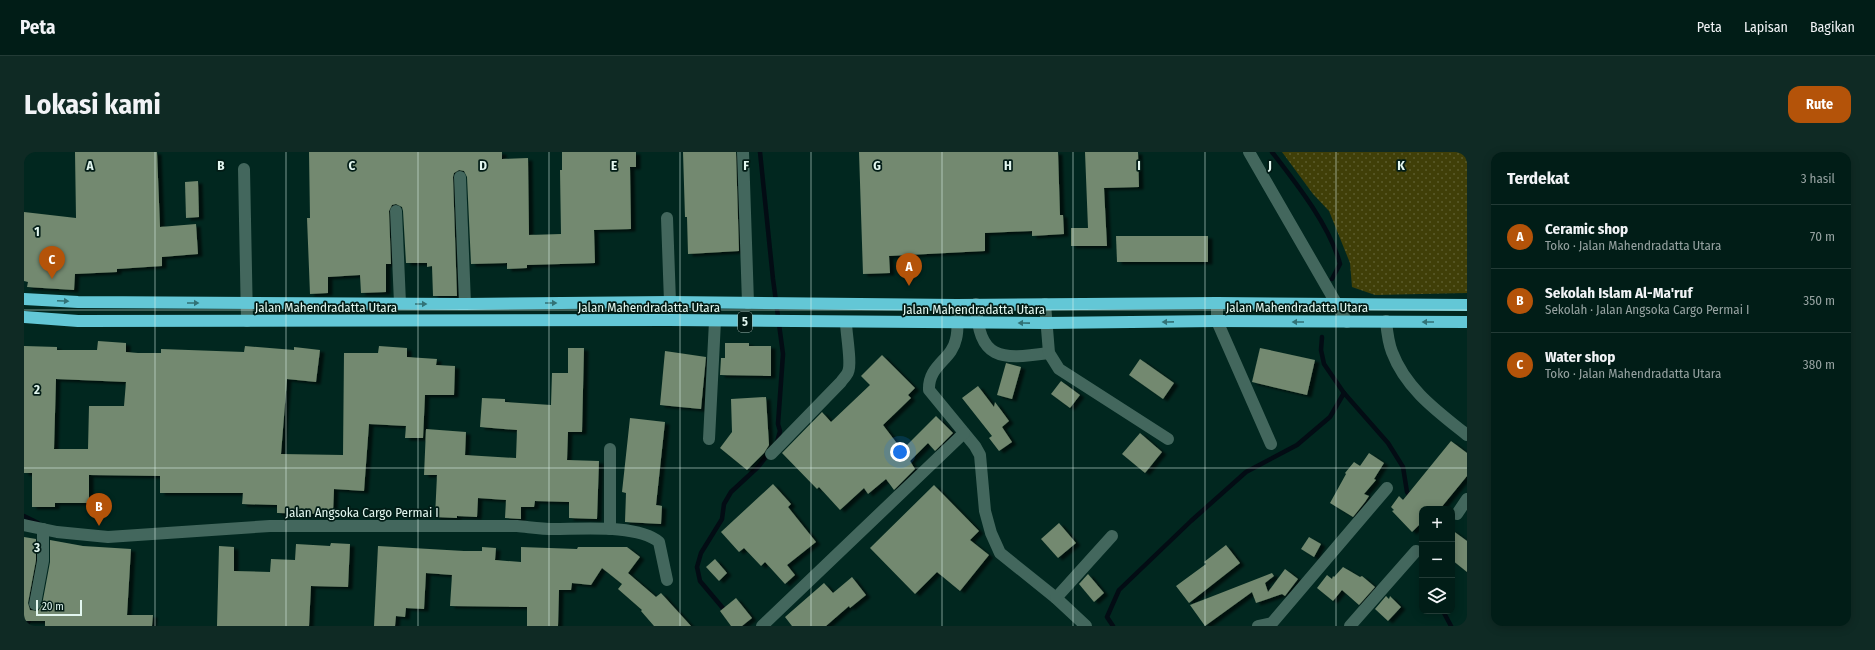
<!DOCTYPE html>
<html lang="id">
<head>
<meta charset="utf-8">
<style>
  body { margin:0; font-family:"Fira Sans Condensed",sans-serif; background:#0f2a24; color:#f1f3f6 }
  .controls { position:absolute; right:12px; bottom:12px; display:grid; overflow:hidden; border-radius:8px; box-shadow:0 2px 10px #0003 }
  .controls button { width:36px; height:36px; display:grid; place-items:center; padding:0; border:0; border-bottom:1px solid #233b36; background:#011d17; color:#f1f3f6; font:20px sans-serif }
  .scale { position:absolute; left:12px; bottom:10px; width:46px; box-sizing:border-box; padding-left:4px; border:2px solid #e3f7f0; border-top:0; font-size:11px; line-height:14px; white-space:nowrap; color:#e3f7f0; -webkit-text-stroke:3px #021c16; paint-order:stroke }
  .you { position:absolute; left:876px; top:300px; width:14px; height:14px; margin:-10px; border:3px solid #fff; border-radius:50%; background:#1a73e8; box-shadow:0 0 0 6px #1a73e833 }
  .badge { display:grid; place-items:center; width:26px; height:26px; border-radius:50%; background:#b45309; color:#fff; font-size:13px; font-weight:700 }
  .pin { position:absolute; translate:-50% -33px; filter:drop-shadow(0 1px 2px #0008) }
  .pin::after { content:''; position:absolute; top:21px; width:14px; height:12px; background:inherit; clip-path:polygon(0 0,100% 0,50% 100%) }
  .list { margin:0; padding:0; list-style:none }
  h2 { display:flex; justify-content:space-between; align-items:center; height:52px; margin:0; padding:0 16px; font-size:17px }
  h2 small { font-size:13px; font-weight:400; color:#96a2a1 }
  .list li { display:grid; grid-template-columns:26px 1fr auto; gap:12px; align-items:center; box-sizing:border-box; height:64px; padding:0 16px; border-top:1px solid #233b36 }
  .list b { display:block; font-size:15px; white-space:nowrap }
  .list p { margin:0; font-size:13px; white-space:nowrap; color:#96a2a1 }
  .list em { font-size:13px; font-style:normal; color:#96a2a1 }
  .icon { flex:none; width:22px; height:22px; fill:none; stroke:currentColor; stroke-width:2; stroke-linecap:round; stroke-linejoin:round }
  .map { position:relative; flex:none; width:1443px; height:474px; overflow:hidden; border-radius:12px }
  header { display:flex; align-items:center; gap:24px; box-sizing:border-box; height:56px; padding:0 20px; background:#011d17; border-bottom:1px solid #233b36 }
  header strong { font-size:19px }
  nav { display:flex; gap:22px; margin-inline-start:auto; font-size:14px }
  .intro { display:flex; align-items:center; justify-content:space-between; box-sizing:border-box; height:96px; padding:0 24px }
  h1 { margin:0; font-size:28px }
  .button { padding:10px 18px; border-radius:12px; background:#b45309; color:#fff; font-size:14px; font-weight:700 }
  main { display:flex; gap:24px; padding:0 24px }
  aside { flex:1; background:#011d17; border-radius:12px; box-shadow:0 2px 10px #0003 }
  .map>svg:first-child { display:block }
</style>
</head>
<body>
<header>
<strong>Peta</strong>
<nav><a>Peta</a><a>Lapisan</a><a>Bagikan</a></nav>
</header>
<div class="intro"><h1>Lokasi kami</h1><a class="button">Rute</a></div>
<main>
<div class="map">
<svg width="1443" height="474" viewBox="0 0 1443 474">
  <defs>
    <pattern id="grass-dots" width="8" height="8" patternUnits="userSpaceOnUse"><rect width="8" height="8" fill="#403f08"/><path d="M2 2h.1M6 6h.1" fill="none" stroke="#5b5c2c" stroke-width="1.8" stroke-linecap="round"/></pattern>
    <filter id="shadow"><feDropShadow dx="4.5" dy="2.5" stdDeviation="1" flood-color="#0009"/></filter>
  </defs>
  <rect width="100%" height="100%" fill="#01271f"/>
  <polygon fill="url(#grass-dots)" points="1258,0 1443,0 1443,141 1351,143 1328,135 1326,111 1305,59 1289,42"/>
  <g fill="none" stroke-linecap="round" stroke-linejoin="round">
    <g stroke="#030c14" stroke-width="4.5">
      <polyline points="736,0 749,127 759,202 754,272 756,279 753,290"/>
      <path d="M 1248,0 C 1272,31 1306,74 1316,112 L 1308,127"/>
      <polyline points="1298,185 1297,198 1300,212 1320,241 1364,291 1379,315 1383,340 1387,345"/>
      <polyline points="0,364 14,371"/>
      <polyline points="1419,459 1427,474"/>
      <polyline points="703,461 676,429 673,415 677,401 698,367 700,352 707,340 734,315 745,301"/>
      <polyline points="3,474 6,464"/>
      <polyline points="1089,474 1083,465 1095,438 1167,369 1222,320 1273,293 1306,265 1320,241"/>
    </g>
  </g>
  <g fill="#73896f" fill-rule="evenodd" filter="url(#shadow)">
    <polygon points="51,0 133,0 136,75 172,72 174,102 138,105 138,114 93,117 93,120 51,122 50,138 3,135 4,130 0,129 0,60 52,66"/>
    <polygon points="285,0 478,0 478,7 504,6 505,83 537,82 536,18 538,18 538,0 612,0 612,15 606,15 607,77 570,78 571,111 503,113 503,116 483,117 483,111 447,112 443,25 440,19 435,18 430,21 429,25 433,144 409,144 408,114 403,115 403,111 382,111 379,59 378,55 372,52 368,53 365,59 367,112 362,112 362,140 337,141 336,123 304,125 304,141 286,142 283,66 286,66"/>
    <polygon points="659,0 712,0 715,99 664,102 663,65 661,65"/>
    <polygon points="835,0 1034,0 1036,63 1039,63 1040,82 1008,84 1008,79 961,81 961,99 865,104 866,121 839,122"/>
    <polygon points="1061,0 1114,0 1115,35 1080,36 1083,94 1047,94 1047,76 1064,76"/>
    <polygon points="174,29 175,65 162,66 161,30"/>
    <polygon points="1092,84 1184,84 1184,110 1093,110"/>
    <path d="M 74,189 L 102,191 L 102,200 L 114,201 L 137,201 L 137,197 L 220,200 L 221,194 L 270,198 L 270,195 L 296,198 L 292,230 L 263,227 L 257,302 L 319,303 L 320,201 L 354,201 L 355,194 L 383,196 L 383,205 L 413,207 L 412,213 L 431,214 L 430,243 L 401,243 L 399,286 L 381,286 L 382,274 L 345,272 L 340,339 L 310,337 L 309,362 L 253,361 L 253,353 L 218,352 L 219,341 L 136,341 L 136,324 L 65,323 L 65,351 L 31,351 L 31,355 L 8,355 L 8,321 L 0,321 L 0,194 L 33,195 L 33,198 L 73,198 ZM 32,227 L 102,230 L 100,254 L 65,254 L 64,297 L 30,297 Z"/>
    <polygon points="701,191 725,191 725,194 747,194 747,224 696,223 697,206 701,206"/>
    <polygon points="544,196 560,196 558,280 544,280 543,308 575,309 573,367 545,366 545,350 511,349 510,355 497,355 497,367 481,366 482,348 454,346 453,365 433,364 433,366 411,365 413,323 400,323 402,277 442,280 441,303 492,306 493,278 456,275 458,246 481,247 481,250 527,253 528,221 544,221"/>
    <polygon points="1236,196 1291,208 1283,243 1228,230"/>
    <polygon points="641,199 682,205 677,257 636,253"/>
    <polygon points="858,203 891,236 884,243 887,246 859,273 878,298 912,264 929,281 911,299 904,291 886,309 891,317 870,338 862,327 844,342 840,336 816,358 795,335 793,337 758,301 798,260 807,270 846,233 837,224"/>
    <polygon points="1116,207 1150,231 1139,247 1105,223"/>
    <polygon points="982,211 997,215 988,247 973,243"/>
    <polygon points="1037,229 1056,243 1046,256 1027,242"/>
    <polygon points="954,234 970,255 971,250 985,269 978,275 988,290 975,299 965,286 968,284 938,246"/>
    <polygon points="742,245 745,293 740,301 723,318 696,296 708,280 707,247"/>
    <polygon points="606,266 641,270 632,353 638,354 637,372 601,370 602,341 598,340"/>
    <polygon points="1116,281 1138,300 1121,321 1098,302"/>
    <polygon points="1427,289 1443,301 1443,324 1416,357 1398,357 1398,370 1388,380 1368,359 1370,358 1367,355 1375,344 1379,348"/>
    <polygon points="1345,301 1360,311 1350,327 1352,328 1340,342 1345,344 1341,350 1329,365 1306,351 1322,322 1321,321 1330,310 1336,314"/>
    <polygon points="749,332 767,352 764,355 792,390 763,413 771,423 761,432 741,410 737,414 720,396 715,400 697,380"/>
    <polygon points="910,333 955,379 946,388 965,403 936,439 913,420 891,442 846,396"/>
    <polygon points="1035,371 1052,391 1034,406 1017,387"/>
    <polygon points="1428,378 1443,389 1443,420 1428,408"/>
    <polygon points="0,385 12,387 12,408 4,451 6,458 14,459 18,453 26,410 26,388 59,394 107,397 103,463 129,463 128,474 21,474 21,469 0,469"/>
    <polygon points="1285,385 1297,392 1290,405 1277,397"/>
    <polygon points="307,391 326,392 324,435 287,434 285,474 193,474 195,394 210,395 210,419 246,420 247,407 271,408 272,392 306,394"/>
    <polygon points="1202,393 1216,411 1165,451 1152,434 1182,412 1180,410"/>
    <polygon points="354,394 440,399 458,399 458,395 472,396 471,408 497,410 497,395 553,397 554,395 603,395 616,405 604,421 632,445 637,441 667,474 630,474 617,459 618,458 594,437 598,432 578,416 567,433 548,431 547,438 535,438 534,474 503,474 503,455 426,454 428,423 402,421 400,457 382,456 381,465 372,464 371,474 350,474"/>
    <polygon points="691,407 703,421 695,429 682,415"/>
    <polygon points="1319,415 1336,425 1338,424 1351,435 1335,453 1318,438 1309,449 1293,436 1303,423 1308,427 1309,424 1310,425"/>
    <polygon points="1261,417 1274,427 1261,444 1258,442 1232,451 1228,440 1181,474 1166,453 1248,421 1250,424 1241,431 1244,440"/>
    <polygon points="1064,422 1080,441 1070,450 1055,432"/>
    <polygon points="828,425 842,443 826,456 825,454 802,474 768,474 761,465 800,431 809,441"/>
    <polygon points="1362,444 1365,447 1366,444 1377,455 1364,469 1351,457"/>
    <polygon points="712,446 728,466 718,474 707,474 696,459"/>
  </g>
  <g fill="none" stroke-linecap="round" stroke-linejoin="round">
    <g stroke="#43675d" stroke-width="12">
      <polyline points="719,0 724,151"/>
      <polyline points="1225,0 1323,170"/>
      <polyline points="220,17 223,169"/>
      <polyline points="436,25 441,152"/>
      <polyline points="372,59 376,151"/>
      <polyline points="643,66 646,150"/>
      <polyline points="1193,151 1193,169 1247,292"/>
      <path d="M 952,152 C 955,208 975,208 1025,201"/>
      <polyline points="1021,152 1025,201 1035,217 1144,287"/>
      <path d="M 933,153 C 933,163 935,176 932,187 C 928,208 904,213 905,238 L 951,294 L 956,303 L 961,359 L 967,381 L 976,401 L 1032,446 L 1062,474"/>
      <path d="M 1362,169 C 1363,179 1364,190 1368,200 C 1382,237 1413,259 1443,283"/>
      <polyline points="685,287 691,169"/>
      <path d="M 747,302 L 817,230 C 819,227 823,223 824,220 C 828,212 822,181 822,170"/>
      <polyline points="1433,362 1443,347"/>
      <path d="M 0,373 L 33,380 L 84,385 L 246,374 L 493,374 C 505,375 517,377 530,377 C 557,377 614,372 635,390 L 643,428"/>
      <polyline points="586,377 586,297"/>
      <polyline points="1032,446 1088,384"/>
      <polyline points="11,452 19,409 19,377"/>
      <polyline points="738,474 940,281"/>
      <polyline points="1234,474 1248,471 1363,336"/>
      <polyline points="1326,474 1392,399"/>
    </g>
    <g stroke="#63c7d6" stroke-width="12">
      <polyline points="0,147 54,150 441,152 646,150 933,153 1193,151 1443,153"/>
      <polyline points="0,165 54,169 645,168 1022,171 1193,169 1443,170"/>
    </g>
  </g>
  <defs><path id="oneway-solid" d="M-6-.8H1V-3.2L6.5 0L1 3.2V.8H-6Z"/></defs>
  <g fill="#327276">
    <use href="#oneway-solid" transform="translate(39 149) rotate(3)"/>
    <use href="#oneway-solid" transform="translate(169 151)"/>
    <use href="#oneway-solid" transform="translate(527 151)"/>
    <use href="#oneway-solid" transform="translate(397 152)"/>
    <use href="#oneway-solid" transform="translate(1144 170) rotate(179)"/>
    <use href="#oneway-solid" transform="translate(1274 170) rotate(-180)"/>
    <use href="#oneway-solid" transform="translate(1404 170) rotate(-180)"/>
    <use href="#oneway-solid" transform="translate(1000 171) rotate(-179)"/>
  </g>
  <path fill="none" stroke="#e3f7f0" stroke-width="1" stroke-opacity="0.55" d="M 131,0 L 131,474M 262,0 L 262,474M 394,0 L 394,474M 525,0 L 525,474M 656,0 L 656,474M 787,0 L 787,474M 918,0 L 918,474M 1049,0 L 1049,474M 1181,0 L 1181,474M 1312,0 L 1312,474M 0,158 L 1443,158M 0,316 L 1443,316"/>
  <g text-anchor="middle" stroke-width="3.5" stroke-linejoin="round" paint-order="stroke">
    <rect fill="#021c16" stroke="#a0b5af" stroke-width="1" x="714" y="160" width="14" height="20" rx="3"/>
    <g font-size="12" font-weight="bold" fill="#e3f7f0">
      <text x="721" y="174">5</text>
    </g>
    <g font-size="13" fill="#e3f7f0" stroke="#021c16">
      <text x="302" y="160">Jalan Mahendradatta Utara</text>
      <text x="625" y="160">Jalan Mahendradatta Utara</text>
      <text x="1273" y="160">Jalan Mahendradatta Utara</text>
      <text x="950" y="162">Jalan Mahendradatta Utara</text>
      <text x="338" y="365">Jalan Angsoka Cargo Permai I</text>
    </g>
  </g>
  <g font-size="13" text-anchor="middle" font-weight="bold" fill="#e3f7f0" stroke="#021c16" stroke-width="3.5" stroke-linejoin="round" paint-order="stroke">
    <text x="66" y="18">A</text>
    <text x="197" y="18">B</text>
    <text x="328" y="18">C</text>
    <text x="459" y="18">D</text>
    <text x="590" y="18">E</text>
    <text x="722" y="18">F</text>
    <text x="853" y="18">G</text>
    <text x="984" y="18">H</text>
    <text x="1115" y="18">I</text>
    <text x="1246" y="18">J</text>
    <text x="1377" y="18">K</text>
    <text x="13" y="84">1</text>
    <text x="13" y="242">2</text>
    <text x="13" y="400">3</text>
  </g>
</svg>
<div class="controls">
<button>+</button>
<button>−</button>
<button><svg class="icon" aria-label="layers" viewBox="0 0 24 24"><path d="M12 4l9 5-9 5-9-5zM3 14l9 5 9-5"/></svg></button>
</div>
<div class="scale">20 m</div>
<div class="you"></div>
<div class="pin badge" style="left:885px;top:134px">A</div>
<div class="pin badge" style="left:75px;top:374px">B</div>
<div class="pin badge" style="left:28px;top:127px">C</div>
</div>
<aside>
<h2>Terdekat<small>3 hasil</small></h2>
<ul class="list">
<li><span class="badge">A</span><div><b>Ceramic shop</b><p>Toko · Jalan Mahendradatta Utara</p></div><em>70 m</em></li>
<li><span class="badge">B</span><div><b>Sekolah Islam Al-Ma'ruf</b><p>Sekolah · Jalan Angsoka Cargo Permai I</p></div><em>350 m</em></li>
<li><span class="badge">C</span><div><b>Water shop</b><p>Toko · Jalan Mahendradatta Utara</p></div><em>380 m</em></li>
</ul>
</aside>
</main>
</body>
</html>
